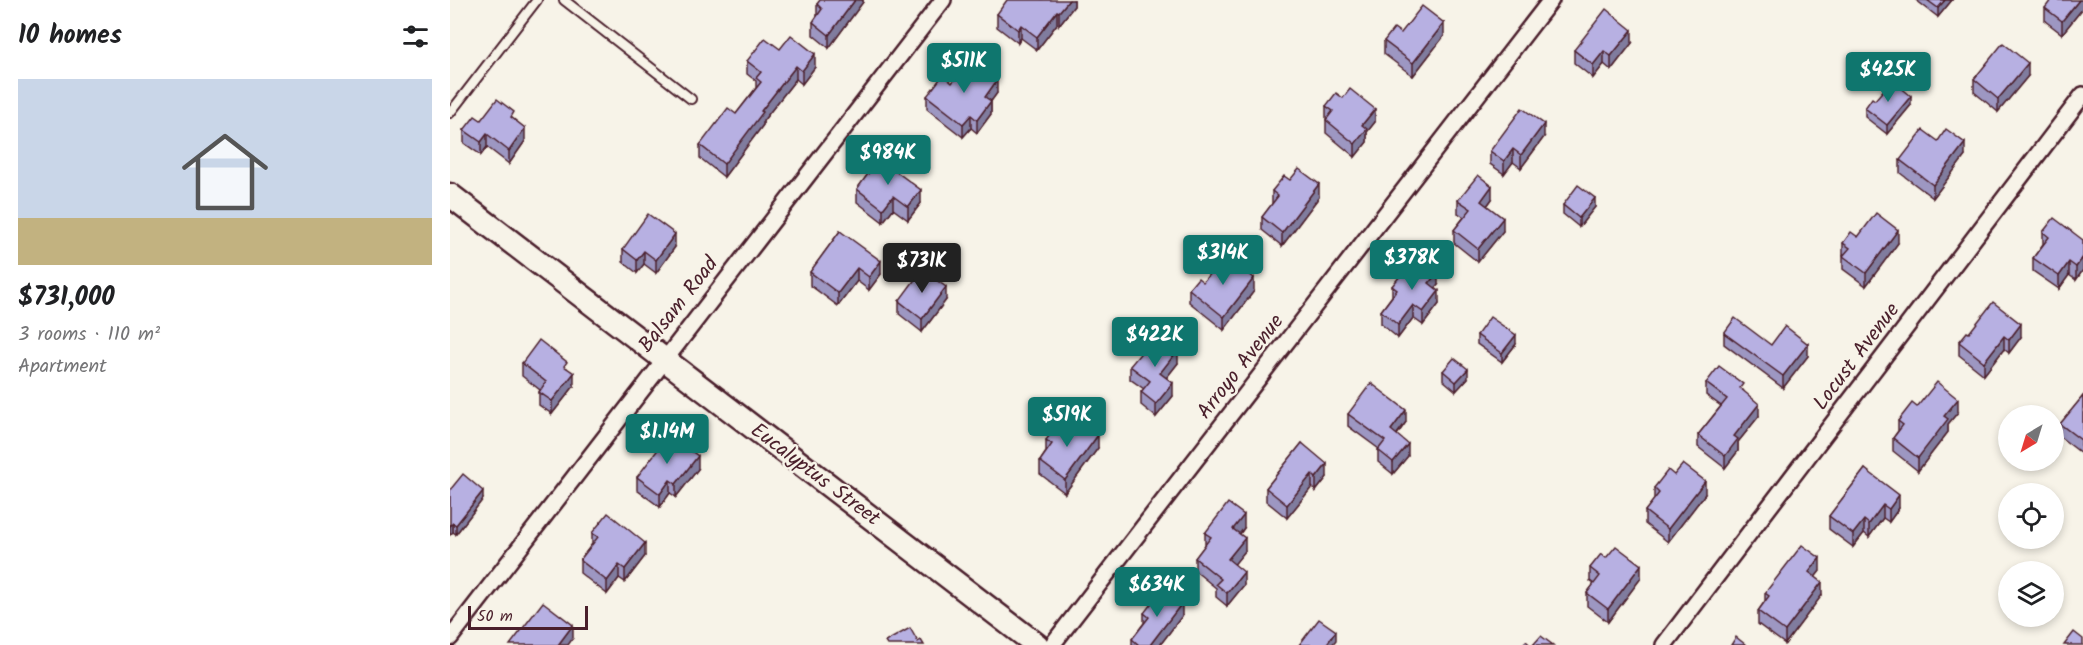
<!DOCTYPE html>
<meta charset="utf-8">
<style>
:root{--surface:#fff;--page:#f2f2f2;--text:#202124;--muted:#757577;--line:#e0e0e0;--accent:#0f766e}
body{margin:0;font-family:Kalam,sans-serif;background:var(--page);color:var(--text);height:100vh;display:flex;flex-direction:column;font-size:22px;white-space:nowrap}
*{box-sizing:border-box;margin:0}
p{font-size:20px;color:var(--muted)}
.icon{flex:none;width:33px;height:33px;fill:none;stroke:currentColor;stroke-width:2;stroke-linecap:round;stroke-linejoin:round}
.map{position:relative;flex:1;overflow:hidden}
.sheet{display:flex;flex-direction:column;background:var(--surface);width:450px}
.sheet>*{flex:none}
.needle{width:39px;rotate:218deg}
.fabs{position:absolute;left:1548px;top:405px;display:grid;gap:12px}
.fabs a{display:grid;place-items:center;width:66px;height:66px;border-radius:50%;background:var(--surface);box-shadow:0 3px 9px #0003;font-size:30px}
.scale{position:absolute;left:18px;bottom:15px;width:120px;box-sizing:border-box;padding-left:6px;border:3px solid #4a1f2b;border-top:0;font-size:16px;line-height:21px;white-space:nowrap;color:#4a1f2b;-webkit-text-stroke:4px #f7f3e8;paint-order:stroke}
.price{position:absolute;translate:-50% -51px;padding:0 14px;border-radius:6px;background:var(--accent);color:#fff;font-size:20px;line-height:39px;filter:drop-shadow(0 2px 3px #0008)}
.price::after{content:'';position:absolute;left:50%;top:36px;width:18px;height:14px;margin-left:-9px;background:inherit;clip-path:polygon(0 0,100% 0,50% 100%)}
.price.current{background:#222;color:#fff}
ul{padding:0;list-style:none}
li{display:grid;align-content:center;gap:12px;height:318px;padding:0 18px}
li+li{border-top:2px solid var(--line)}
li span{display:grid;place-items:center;height:186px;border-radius:0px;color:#555}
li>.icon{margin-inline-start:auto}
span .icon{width:108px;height:108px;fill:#fffc;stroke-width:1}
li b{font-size:26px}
h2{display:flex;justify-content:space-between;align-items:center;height:72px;padding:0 18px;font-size:26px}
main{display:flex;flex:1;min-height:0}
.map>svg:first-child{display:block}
</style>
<main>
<section class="sheet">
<h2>10 homes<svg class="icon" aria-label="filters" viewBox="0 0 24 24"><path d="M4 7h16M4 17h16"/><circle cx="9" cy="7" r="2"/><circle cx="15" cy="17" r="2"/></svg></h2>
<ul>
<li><span style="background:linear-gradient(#c9d6e8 75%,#c2b280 0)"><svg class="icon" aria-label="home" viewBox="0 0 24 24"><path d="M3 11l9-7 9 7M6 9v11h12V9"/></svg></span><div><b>$731,000</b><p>3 rooms · 110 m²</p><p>Apartment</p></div></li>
</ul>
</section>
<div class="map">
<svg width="1633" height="645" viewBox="0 0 1633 645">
<rect width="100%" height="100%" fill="#f7f3e8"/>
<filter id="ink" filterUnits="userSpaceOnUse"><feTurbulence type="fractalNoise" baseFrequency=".0167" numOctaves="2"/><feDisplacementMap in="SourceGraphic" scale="12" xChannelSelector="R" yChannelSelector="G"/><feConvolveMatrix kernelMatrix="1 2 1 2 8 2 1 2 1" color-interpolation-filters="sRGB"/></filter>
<g filter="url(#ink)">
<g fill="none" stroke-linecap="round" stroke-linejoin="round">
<defs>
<g id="lane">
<path d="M114 0 241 99"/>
<path d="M0 113 87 0"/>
</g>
<g id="street">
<path d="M0 638 493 0"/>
<path d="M602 645 1101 0"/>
<path d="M1214 645 1633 95"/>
</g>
<path id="secondary" d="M0 195 587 645"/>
</defs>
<use href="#lane" stroke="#4a1f2b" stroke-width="12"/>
<use href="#street" stroke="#4a1f2b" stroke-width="20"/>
<use href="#secondary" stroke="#4a1f2b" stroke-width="27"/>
<use href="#lane" stroke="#f7f3e8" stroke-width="8"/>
<use href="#street" stroke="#f7f3e8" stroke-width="15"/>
<use href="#secondary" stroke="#f7f3e8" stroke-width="22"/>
</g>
<g fill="#9d97c2" stroke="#4a1f2b" stroke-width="1.5">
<path d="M413 0V2L379 48 363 35V22L367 16V4Z"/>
<path d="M624 0V6L609 25 607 24 587 50 571 38 568 43 547 27V14Z"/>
<path d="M1466 0H1502L1488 17Z"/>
<path d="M1633 0V8L1612 34 1595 21V8Z"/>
<path d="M951 33 994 36 963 76 934 54V41Z"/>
<path d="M1182 43 1161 70 1154 64 1143 78 1124 63V50Z"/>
<path d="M330 49 365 67 352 84 346 79 313 121V125L274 177 250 158V145L286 114 306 88V81L297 74V61Z"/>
<path d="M514 76 547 93 541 101V114L527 133 521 128 513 137 477 109V96Z"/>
<path d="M1578 76 1548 112 1524 92V79Z"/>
<path d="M1425 100 1461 105 1437 134 1415 117V108Z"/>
<path d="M876 106 925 122 917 132V142L905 157 876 133Z"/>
<path d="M31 120H64L75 141 59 164 37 147 31 155 14 143V130Z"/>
<path d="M1094 137 1071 168 1063 162 1054 174 1040 164V151Z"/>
<path d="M1488 141 1515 156 1483 198 1450 173V160Z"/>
<path d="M429 159 471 203 458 220 443 209 433 222 407 202V189Z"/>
<path d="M840 180 869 197 832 246 812 230V217L822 204V191Z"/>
<path d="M1042 199 1037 206 1053 231 1028 262 1004 243V230L1014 217 1008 213V200Z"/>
<path d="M1113 205 1145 207 1129 227 1113 214Z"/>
<path d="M390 231 431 274 419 290 407 281 388 306 360 285V272Z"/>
<path d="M1593 232 1633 240V270L1626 280 1619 275 1609 289 1583 271V258L1593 244Z"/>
<path d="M1408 237 1448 243 1416 286 1393 269V243Z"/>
<path d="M225 247 206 273 194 264 187 273 173 262V249Z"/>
<path d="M753 282 804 291 774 330 739 302V289Z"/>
<path d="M988 285 985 288 989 304 973 325 963 318 948 338 931 324V311L942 296V286Z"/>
<path d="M496 300 472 332 449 314V301Z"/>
<path d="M1274 333 1321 345 1358 356 1333 388 1274 344Z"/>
<path d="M1519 333 1571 337 1559 353 1554 349 1534 375 1509 355V342Z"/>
<path d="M1027 335 1066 344 1052 362 1027 344Z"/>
<path d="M697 351 728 363 716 378 723 396 706 417 691 405V392L694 389 680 379V366Z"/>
<path d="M72 363 117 368 124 386 102 414 89 405V392L90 390 72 376Z"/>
<path d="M993 371 1018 378 1006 391 993 380Z"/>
<path d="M1256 383 1293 390 1309 416 1288 442V451L1275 468 1248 447V435L1271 406 1256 395Z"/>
<path d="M1633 396V450L1631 453 1610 437V424Z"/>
<path d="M1467 407 1508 412 1498 424V432L1468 471 1443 451V438L1448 431V421Z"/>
<path d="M898 414 956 422 947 435 958 456 943 474 928 462V450L929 449 898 426Z"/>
<path d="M596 440 648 448 615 493 590 474V461L596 452Z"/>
<path d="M852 443 877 477 866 491 862 487 837 518 816 501V488Z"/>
<path d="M248 469 226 497 220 493 210 507 187 490V477Z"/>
<path d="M1415 469 1449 508 1439 522 1433 518 1419 537 1414 533 1403 547 1379 529V516Z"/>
<path d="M1204 488 1255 494 1218 542 1195 524V511L1204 500Z"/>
<path d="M0 490 33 499 6 534 3 532Z"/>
<path d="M794 528 790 534 795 551 784 564 794 585 777 606 766 597V588L745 571V558L755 545V533Z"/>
<path d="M142 533 195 556 175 582 169 578 157 594 130 573V560L142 544Z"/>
<path d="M1156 558 1191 578 1158 622 1137 606V593L1144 584 1140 581V568Z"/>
<path d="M1370 571 1365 577 1372 595 1335 644 1308 624V611L1315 601V593Z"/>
<path d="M694 613 732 616 710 645H682V639L694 623Z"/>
</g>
<g fill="#807b9e" stroke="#4a1f2b" stroke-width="1.5">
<path d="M405 0H413V2L379 48V35Z"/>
<path d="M619 0H624V6L609 25V12Z"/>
<path d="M1495 0H1502L1488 17V8Z"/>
<path d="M1629 0H1633V8L1612 34V21Z"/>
<path d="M607 11V24L587 50V37Z"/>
<path d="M994 23V36L963 76V63Z"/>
<path d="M571 25V38L568 43V30Z"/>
<path d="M1182 30V43L1161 70V56Z"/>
<path d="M1154 51V64L1143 78V65Z"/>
<path d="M365 54V67L352 84V71Z"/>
<path d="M1578 63V76L1548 112V99Z"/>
<path d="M346 66V79L313 121V125L274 177V164L311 111Z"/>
<path d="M547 80V93L535 110V97Z"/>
<path d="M1461 96V105L1437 134V125Z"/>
<path d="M541 101V114L527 133V120Z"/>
<path d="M925 109V122L917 132V142L905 157V144L912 125Z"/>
<path d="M521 115V128L513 137V124Z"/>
<path d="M1094 124V137L1071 168V155Z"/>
<path d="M75 128V141L59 164V151Z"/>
<path d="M37 134V147L31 155V142Z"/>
<path d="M1515 143V156L1483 198V185Z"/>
<path d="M1063 149V162L1054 174V161Z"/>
<path d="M869 184V197L832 246V233Z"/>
<path d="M1042 186V199L1031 214V201Z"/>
<path d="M471 190V203L458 220V207Z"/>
<path d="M443 196V209L433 222V209Z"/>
<path d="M1145 198V207L1129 227V218Z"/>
<path d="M1053 218V231L1028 262V249Z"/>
<path d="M1448 230V243L1416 286V273Z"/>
<path d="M225 234V247L206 273V260Z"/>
<path d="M194 251V264L187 273V260Z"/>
<path d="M1633 257V270L1626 280V267Z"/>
<path d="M431 261V274L419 290V277Z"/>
<path d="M1619 262V275L1609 289V276Z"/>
<path d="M407 268V281L388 306V293Z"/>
<path d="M988 272V285L979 296V283Z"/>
<path d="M804 278V291L774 330V317Z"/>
<path d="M496 287V300L472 332V319Z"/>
<path d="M989 291V304L973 325V312Z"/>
<path d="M963 305V318L948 338V325Z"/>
<path d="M1571 324V337L1559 353V340Z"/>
<path d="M1066 335V344L1052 362V353Z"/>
<path d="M1554 336V349L1534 375V362Z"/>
<path d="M1358 344V356L1333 388V376Z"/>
<path d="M728 350V363L710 386V373Z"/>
<path d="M1018 369V378L1006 391V382Z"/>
<path d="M124 373V386L102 414V401Z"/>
<path d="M723 383V396L706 417V404Z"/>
<path d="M1508 399V412L1498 424V432L1468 471V458L1494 416Z"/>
<path d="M1309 404V416L1288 442V451L1275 468V456L1284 436Z"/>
<path d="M956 410V422L941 442V430Z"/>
<path d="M648 435V448L615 493V480Z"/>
<path d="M1633 437V450L1631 453V440Z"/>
<path d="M958 444V456L943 474V462Z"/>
<path d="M248 456V469L226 497V484Z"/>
<path d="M877 464V477L866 491V478Z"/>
<path d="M862 474V487L837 518V505Z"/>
<path d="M220 480V493L210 507V494Z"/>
<path d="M1255 481V494L1218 542V529Z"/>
<path d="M33 491V499L6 534V525Z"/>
<path d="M1449 495V508L1439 522V509Z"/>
<path d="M1433 505V518L1419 537V524Z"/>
<path d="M794 515V528L783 542V529Z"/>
<path d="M1414 520V533L1403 547V534Z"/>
<path d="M3 523V532L0 535V526Z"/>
<path d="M795 538V551L778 572V559Z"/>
<path d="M195 543V556L175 582V569Z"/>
<path d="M1370 558V571L1359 585V572Z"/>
<path d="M169 565V578L157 594V581Z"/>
<path d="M1191 565V578L1158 622V609Z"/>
<path d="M794 572V585L777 606V593Z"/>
<path d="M1372 582V595L1335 644V631Z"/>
<path d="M732 603V616L710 645H700Z"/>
<path d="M123 625V638L118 645H108Z"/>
<path d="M886 631V640L882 645H876Z"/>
</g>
<g fill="#b7b0e2" stroke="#4a1f2b" stroke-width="1.5">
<path d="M370 0H405L379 35 363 22 372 9 367 4Z"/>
<path d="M557 0H619L609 12 607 11 587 37 571 25 568 30 547 14Z"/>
<path d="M1477 0H1495L1488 8Z"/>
<path d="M1601 0H1629L1612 21 1595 8Z"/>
<path d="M972 6 994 23 963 63 934 41 944 28 951 33Z"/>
<path d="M1156 9 1182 30 1161 56 1154 51 1143 65 1124 50Z"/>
<path d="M341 35 365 54 352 71 346 66 311 111 313 112 274 164 250 145 278 108 286 114 311 82 306 78 311 72 297 61 315 38 330 49Z"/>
<path d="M1553 43 1578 63 1548 99 1524 79Z"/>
<path d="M524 63 547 80 535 97 541 101 527 120 521 115 513 124 477 96 493 75 502 83 510 73 514 76Z"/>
<path d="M1442 80 1461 96 1437 125 1415 108 1422 98 1425 100Z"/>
<path d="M900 89 925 109 912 125 917 129 905 144 876 120 883 111 876 106 886 93 893 98Z"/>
<path d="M47 99 64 112 61 117 75 128 59 151 37 134 31 142 14 130 25 116 31 120Z"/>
<path d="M1072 108 1094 124 1071 155 1063 149 1054 161 1040 151Z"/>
<path d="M1496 129 1515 143 1483 185 1450 160 1473 130 1488 141Z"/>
<path d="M429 159 471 190 458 207 443 196 433 209 407 189Z"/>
<path d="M849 169 869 184 832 233 812 217 828 196 822 191 834 176 840 180Z"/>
<path d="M1028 175 1042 186 1031 201 1053 218 1028 249 1004 230 1021 209 1008 200Z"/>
<path d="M1128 185 1145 198 1129 218 1113 205Z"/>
<path d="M1426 213 1448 230 1416 273 1393 256 1400 248 1393 243 1401 232 1408 237Z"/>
<path d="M198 214 225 234 206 260 194 251 187 260 173 249Z"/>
<path d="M1604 218 1633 240V257L1626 267 1619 262 1609 276 1583 258 1599 237 1593 232Z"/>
<path d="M390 231 431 261 419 277 407 268 388 293 360 272Z"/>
<path d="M775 254 804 278 774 317 739 289 748 278 753 282Z"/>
<path d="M966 256 988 272 979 283 989 291 973 312 963 305 948 325 931 311 947 290 942 286Z"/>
<path d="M472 270 496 287 472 319 449 301Z"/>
<path d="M1543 302 1571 324 1559 340 1554 336 1534 362 1509 342 1517 332 1519 333Z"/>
<path d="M1040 317 1066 335 1052 353 1027 335Z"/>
<path d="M1285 318 1321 345 1335 326 1358 344 1333 376 1274 333Z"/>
<path d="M710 336 728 350 710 373 723 383 706 404 691 392 700 381 680 366 694 349 697 351Z"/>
<path d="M89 340 117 362 114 366 124 373 102 401 89 392 96 382 72 363Z"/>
<path d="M1004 358 1018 369 1006 382 993 371Z"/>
<path d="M1269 366 1293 384 1290 388 1309 404 1284 436 1288 439 1275 456 1248 435 1277 399 1256 383Z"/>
<path d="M1487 382 1508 399 1494 416 1498 419 1468 458 1443 438 1453 425 1448 421 1462 403 1467 407Z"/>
<path d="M921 383 956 410 941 430 958 444 943 462 928 450 935 441 898 414Z"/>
<path d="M1633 396V437L1631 440 1610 424Z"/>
<path d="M612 419 630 432 634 426 648 435 615 480 590 461 602 444 596 440Z"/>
<path d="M219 435 248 456 226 484 220 480 210 494 187 477Z"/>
<path d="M852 443 877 464 866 478 862 474 837 505 816 488Z"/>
<path d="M1233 464 1255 481 1218 529 1195 511 1209 493 1204 488 1218 470 1224 475Z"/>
<path d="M1415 469 1449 495 1439 509 1433 505 1419 524 1414 520 1403 534 1379 516Z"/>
<path d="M13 474 33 491 6 525 3 523 0 526V490Z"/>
<path d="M778 503 794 515 783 529 795 538 778 559 794 572 777 593 766 584 771 579 745 558 761 537 755 533Z"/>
<path d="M158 513 195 543 175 569 169 565 157 581 130 560 148 537 142 533Z"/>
<path d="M1352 545 1370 558 1359 572 1372 582 1335 631 1308 611 1319 596 1315 593Z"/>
<path d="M1166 546 1191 565 1158 609 1137 593 1150 576 1140 568 1151 554 1156 558Z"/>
<path d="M713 588 732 603 700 645H689L682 639 699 617 694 613Z"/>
<path d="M93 602 123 625 108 645H60Z"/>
<path d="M869 619 886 631 876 645H849Z"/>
<path d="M460 628 468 642 471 640 474 645H437L435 642Z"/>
<path d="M1624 632 1633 639V645H1614Z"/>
<path d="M1091 636 1103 645H1083Z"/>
<path d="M1286 637 1296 645H1281Z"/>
<path d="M1076 641 1080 645H1072Z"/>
</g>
</g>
<g text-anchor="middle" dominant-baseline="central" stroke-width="5" stroke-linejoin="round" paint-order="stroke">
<g font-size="21" fill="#4a1f2b" stroke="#f7f3e8">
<text transform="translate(229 305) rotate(-52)">Balsam Road</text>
<text transform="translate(1407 357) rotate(-53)">Locust Avenue</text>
<text transform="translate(791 367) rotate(-52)">Arroyo Avenue</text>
<text transform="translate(365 475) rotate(37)">Eucalyptus Street</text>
</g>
</g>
</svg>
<div class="fabs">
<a><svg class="needle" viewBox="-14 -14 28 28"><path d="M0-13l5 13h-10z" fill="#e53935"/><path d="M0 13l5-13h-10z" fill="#757577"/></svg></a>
<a><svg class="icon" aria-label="locate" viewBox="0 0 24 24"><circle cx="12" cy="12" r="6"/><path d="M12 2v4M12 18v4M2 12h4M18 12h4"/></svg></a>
<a><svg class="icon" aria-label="layers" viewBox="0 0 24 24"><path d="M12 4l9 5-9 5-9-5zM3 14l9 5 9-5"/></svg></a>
</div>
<div class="scale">50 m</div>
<b class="price" style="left:514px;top:94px">$511K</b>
<b class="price" style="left:1438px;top:103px">$425K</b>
<b class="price" style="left:438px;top:186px">$984K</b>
<b class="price" style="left:773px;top:286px">$314K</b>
<b class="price" style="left:962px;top:291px">$378K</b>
<b class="price current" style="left:472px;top:294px">$731K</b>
<b class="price" style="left:705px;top:368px">$422K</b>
<b class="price" style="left:617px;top:448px">$519K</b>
<b class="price" style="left:217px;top:465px">$1.14M</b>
<b class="price" style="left:707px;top:618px">$634K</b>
</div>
</main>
